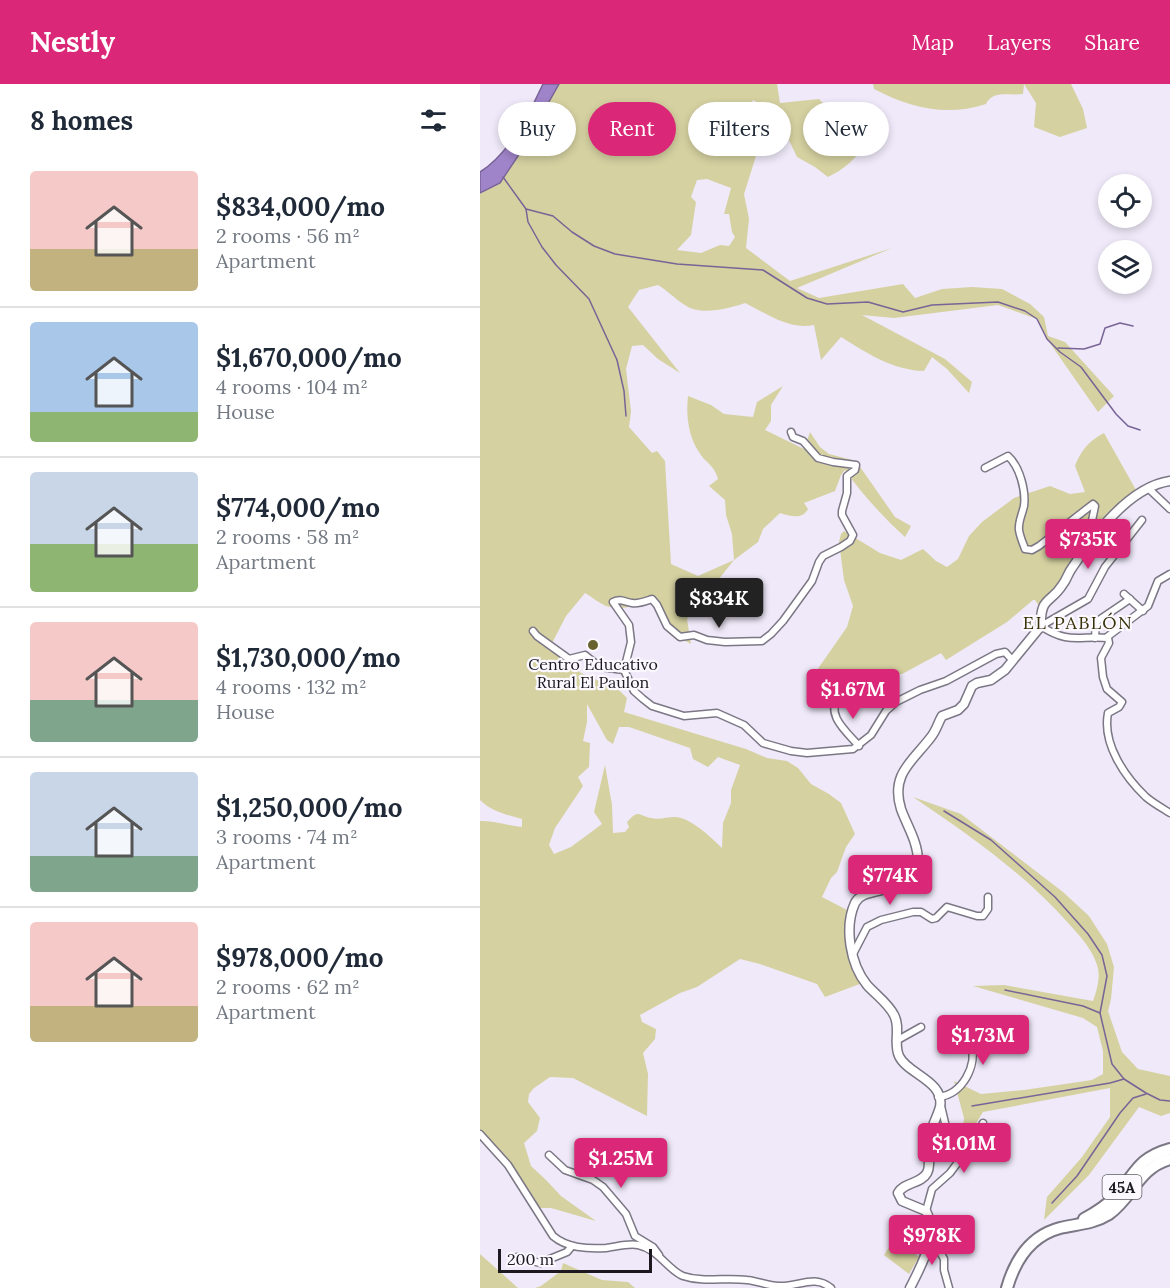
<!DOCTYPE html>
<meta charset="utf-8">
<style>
:root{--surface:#fff;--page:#f6f6f7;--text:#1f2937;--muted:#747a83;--line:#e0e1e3;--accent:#db2777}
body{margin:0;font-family:Lora,serif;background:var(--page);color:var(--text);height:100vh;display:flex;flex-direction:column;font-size:22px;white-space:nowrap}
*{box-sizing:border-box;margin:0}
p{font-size:20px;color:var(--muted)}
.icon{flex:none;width:33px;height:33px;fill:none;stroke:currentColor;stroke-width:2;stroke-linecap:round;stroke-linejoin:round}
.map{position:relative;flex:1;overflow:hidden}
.side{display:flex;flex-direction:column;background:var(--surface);width:480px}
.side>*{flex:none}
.banner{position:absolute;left:18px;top:18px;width:570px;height:54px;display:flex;gap:12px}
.controls{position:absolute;left:618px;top:90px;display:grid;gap:12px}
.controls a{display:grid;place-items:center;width:54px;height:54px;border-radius:50%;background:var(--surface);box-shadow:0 3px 9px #0003;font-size:30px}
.scale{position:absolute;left:18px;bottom:15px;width:154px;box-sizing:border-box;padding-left:6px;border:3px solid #1c1a20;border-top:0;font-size:16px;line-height:21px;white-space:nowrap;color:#1c1a20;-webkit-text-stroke:4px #fbf8ff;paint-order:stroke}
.price{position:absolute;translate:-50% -51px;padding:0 14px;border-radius:6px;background:var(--accent);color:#fff;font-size:20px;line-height:39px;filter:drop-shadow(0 2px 3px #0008)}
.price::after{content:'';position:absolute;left:50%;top:36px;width:18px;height:14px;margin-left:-9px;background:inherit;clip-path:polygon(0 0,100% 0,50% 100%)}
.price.selected{background:#222;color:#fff}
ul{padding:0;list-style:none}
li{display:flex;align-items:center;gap:18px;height:150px;padding:0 30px}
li+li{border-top:2px solid var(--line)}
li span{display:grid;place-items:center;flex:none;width:168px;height:120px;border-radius:6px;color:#555}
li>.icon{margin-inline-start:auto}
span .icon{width:72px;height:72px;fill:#fffc;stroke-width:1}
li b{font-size:26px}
h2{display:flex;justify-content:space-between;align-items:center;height:72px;padding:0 30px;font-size:26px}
.chip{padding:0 21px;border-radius:27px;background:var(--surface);box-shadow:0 3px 9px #0003;font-size:21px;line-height:54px}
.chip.selected{background:var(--accent);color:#fff}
header{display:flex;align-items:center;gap:36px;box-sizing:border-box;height:84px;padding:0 30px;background:var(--accent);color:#fff}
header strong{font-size:28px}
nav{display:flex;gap:33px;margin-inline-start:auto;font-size:21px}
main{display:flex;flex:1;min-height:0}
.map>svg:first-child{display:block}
</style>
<header>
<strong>Nestly</strong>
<nav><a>Map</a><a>Layers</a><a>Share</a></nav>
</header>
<main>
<section class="side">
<h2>8 homes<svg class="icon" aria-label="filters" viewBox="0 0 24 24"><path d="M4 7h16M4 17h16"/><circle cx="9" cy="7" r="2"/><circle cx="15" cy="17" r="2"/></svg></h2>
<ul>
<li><span style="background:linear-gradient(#f6c9c9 65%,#c2b280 0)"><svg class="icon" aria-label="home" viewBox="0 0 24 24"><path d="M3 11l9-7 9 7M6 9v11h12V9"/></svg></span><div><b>$834,000/mo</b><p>2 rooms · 56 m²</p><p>Apartment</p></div></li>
<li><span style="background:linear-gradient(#a9c7e8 75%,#8fb573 0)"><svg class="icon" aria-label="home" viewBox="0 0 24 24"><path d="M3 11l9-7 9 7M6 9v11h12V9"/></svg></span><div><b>$1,670,000/mo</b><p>4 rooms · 104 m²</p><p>House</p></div></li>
<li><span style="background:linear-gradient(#c9d6e8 60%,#8fb573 0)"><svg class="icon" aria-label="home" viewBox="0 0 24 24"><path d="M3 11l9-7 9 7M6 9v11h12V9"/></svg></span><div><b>$774,000/mo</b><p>2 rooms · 58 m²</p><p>Apartment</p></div></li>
<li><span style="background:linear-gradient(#f6c9c9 65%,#7fa58c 0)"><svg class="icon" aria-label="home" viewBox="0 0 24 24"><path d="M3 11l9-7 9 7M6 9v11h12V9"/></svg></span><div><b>$1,730,000/mo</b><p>4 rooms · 132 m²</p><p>House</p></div></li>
<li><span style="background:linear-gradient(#c9d6e8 70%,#7fa58c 0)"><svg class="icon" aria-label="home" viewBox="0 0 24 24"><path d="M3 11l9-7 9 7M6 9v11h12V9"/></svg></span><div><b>$1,250,000/mo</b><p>3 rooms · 74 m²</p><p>Apartment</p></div></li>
<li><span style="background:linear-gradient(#f6c9c9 70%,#c2b280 0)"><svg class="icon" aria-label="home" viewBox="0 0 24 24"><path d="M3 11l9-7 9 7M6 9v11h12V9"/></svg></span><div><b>$978,000/mo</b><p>2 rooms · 62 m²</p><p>Apartment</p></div></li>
</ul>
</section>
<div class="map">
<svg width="690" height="1204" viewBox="0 0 690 1204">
<rect width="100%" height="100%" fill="#efe9f9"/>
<g fill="#d5d1a1" fill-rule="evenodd">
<path d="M79 0H297L300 19 339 15 364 41 386 58C379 73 363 86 348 93L335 83 317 73 294 25H289L273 16 267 29 276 47V72L264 110 269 135 266 164 310 197 412 164 317 204 339 214 423 200 435 214 462 205 492 203 522 205 550 220 564 233 568 252 585 258 634 312 618 328 567 255 557 235 518 221 414 234 382 231 465 275 492 298 489 309 467 285 452 273 444 287C412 286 387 269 361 253L341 276 334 241C308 246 288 230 265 219 248 225 220 232 205 221 195 215 188 207 178 201L159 206 148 223 200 289 178 275 163 261 152 262 146 285 151 327 149 343 172 369 177 367 185 377 191 480 218 492 254 476 252 450 246 431 245 416 229 402 238 395C234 380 226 380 219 368 208 352 206 331 208 312L231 321 244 330 273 333 277 318 303 302 291 321V337L285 346 324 365 330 348 340 363 349 370 376 377 415 433 431 442 425 453C403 433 382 410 365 386L361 391 355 407 324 419 328 425C322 436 310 432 300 429L283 445 278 458 254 476 207 535 211 560 198 553 169 517C158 523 138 526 126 522 119 519 112 513 105 509L86 532 69 565 101 589 138 605 147 614 144 628 266 665 287 674 307 677 318 684 331 700 349 710 361 719 375 750 366 763 357 788 351 794 342 813 369 827 367 840 385 898 345 913 337 900 280 880 260 875 217 903 200 909 160 931 162 938 176 945 175 955 163 969 168 990 167 1032 93 994 70 993 54 1004 49 1010 48 1018 60 1034 57 1047 44 1059 51 1082 66 1096 81 1112 116 1137 71 1124H56L38 1096 0 1050V737C14 736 28 742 42 743V735C27 731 11 727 0 716V109L20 99 40 69ZM227 95 251 104 244 130H249L252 148 255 153 249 162 240 161 221 169 197 166 211 151 216 118 211 113 217 96ZM107 620 127 656 133 660 139 643H149L210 664 213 675 228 683 238 673 260 681 251 706V719L243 739 242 764C232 754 210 733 195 733 187 733 179 736 171 734 157 731 159 725 147 738L149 743 145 748 133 749 132 721 125 681 114 728 122 740 91 763 74 770 69 761 75 744 103 702 98 693 109 683 110 659 103 657 107 638Z"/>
<path d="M393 0H591L603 25 607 44 580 53 554 43 556 19 544 0 543 10C529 12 513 6 506 20 466 33 430 24 394 5Z"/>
<path d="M624 349 656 406V413L628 440 561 525 555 516H553L527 538 466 576 461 569 422 590H407L393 585 335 589 367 543 373 522 364 496 359 458 361 450 364 447 400 469 421 476 443 465 456 477 467 483 478 475 489 452 502 438 534 414 570 402 590 410 605 408 595 382C601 366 609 357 624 349Z"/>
<path d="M433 713 481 730 583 808 609 832 627 860 634 883 631 915 628 927 642 968 658 985 690 992V1029L681 1032 659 1023 609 1091 564 1136 567 1113 602 1073 630 1033V1004L503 1028 481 1064 484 1034 474 997 501 1010 544 1006 612 996 623 990V967L617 943 603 934 493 902 524 901 613 917C617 906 621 892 617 881 612 865 600 852 589 840 544 789 489 751 433 713Z"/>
<path d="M415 1154 439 1173 429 1190 404 1171Z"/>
<path d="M0 1170 38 1204H0Z"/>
<path d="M83 1179 122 1196 148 1198 155 1204H55L61 1202 81 1187Z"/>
</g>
<path fill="#a084c9" stroke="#786496" stroke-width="1.5" d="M63 0H79L40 69 20 99 0 109V88C29 70 49 30 63 0Z"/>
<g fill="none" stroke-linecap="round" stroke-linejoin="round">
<g stroke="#786496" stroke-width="1.5">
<path d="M23 93 46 125 73 132 92 148 114 162 135 170 197 180 283 186 327 214 347 220 388 218 423 228 452 221 518 218 545 227 557 235 567 255 580 268 601 283 636 330 648 342 660 346"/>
<path d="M46 125 48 138 62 163 76 181 109 215 137 276 144 307 146 332"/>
<path d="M578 264 604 265 620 260 625 244 640 239 653 242"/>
<path d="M464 727 511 756 575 813 608 850 622 871 627 892 620 929 632 980 644 995 666 1009 680 1016 690 1017"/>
<path d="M525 906 603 922 620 929"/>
<path d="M492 1022 630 999 644 995"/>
<path d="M572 1119 597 1092 640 1029 653 1014 666 1010"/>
</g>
<defs>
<g id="street">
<path d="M311 348 313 353 323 357 338 374 353 378 376 381 375 386 367 392V409L362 427V431L373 451 370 457 361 463 343 472 339 478 332 497 303 537 291 550 282 557 245 558 227 556 214 551 200 553 187 542 177 521 172 515C166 517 159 520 152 519 144 518 141 514 133 518L149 541 151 558 144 586 154 607 163 615 172 622 204 632 237 629 264 641 283 659 311 667 327 669 373 665 391 651 406 627 416 618 440 606 466 597 516 570 525 568 533 577"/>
<path d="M505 384 528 372C540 383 546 407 544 422 542 431 538 438 539 446 540 453 543 459 545 465L552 466 559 462 613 420 615 422 607 461"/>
<path d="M668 404 690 425"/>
<path d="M662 436 625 483 608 515 561 542C589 561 600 551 628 554L629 559 621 574 623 593 627 605 642 618 639 623 628 629C622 660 645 693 666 713 673 719 682 724 690 729"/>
<path d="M644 510 663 527"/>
<path d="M53 547 57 552 89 575 105 571 120 583 144 586"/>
<path d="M627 553 668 522 678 497 690 490"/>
<path d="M615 554 616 538 650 515"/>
<path d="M359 610C345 631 365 646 379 662"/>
<path d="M373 870 387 843 401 836 433 828H441L452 835 456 834 467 823 497 832H503L508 825V813"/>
<path d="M416 957 441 943"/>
<path d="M458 1013C482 1011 498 982 491 959L480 949 466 942"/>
<path d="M461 1022 467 1047 480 1075"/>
<path d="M0 1050 28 1081 73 1152C87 1164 107 1165 126 1164 136 1163 147 1159 158 1161 178 1165 188 1186 203 1192 224 1199 245 1193 267 1196 278 1197 288 1202 299 1202 319 1203 334 1190 351 1204"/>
<path d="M69 1071 85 1086 113 1096 123 1103 146 1130 155 1152 173 1163 179 1171"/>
<path d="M446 1127 452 1105 470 1089 493 1058 503 1039"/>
<path d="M451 1151 464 1175V1186L469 1204"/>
<path d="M37 1173 60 1179 87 1168 92 1162"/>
</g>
<path id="secondary" d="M430 1204C441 1182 459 1151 446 1127L422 1117 418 1109C424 1098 441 1100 447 1089 452 1080 446 1067 448 1057 450 1045 457 1034 460 1023 465 997 427 990 419 972 413 959 421 944 414 931 408 919 396 911 387 901 370 880 364 843 375 819 380 808 397 809 407 804 419 798 429 786 438 777 438 758 427 742 421 725 410 690 433 677 451 653 456 647 458 639 462 632L478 626 484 620 492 602 497 599 511 596 525 586 561 542C560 512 571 520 583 500 587 495 588 489 592 484 614 451 649 403 690 397"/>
<g id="highway">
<path d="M604 1135C615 1129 626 1122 635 1113 655 1091 657 1074 690 1065"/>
<path d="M527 1204C535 1176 550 1152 580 1144 597 1140 613 1140 629 1130 653 1113 658 1084 690 1075"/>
</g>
</defs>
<use href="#street" stroke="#7c7785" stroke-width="9"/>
<use href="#secondary" stroke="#7c7785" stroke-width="11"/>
<use href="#highway" stroke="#7c7785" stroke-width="14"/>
<use href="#street" stroke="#fff" stroke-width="6"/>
<use href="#secondary" stroke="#fff" stroke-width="8"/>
<use href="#highway" stroke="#fff" stroke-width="10"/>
</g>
<circle fill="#67622e" stroke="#fbf8ff" stroke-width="2" cx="113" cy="561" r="6"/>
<g text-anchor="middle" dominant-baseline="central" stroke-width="4.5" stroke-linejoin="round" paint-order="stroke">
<rect fill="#fbf8ff" stroke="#5f5d63" stroke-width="1.5" x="622.5" y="1091" width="39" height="24" rx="4.5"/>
<g font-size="15" font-weight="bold" fill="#1c1a20">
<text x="642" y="1103">45A</text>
</g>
<g font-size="16" fill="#1c1a20" stroke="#fbf8ff">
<text x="113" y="580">Centro Educativo<tspan x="113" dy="18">Rural El Paulon</tspan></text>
</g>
<g font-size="18" letter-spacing="1.5" fill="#373207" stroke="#fbf8ff">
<text x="598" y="538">EL PABLÓN</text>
</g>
</g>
</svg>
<div class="controls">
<a><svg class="icon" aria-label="locate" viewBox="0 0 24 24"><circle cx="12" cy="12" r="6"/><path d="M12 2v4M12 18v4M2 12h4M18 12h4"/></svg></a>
<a><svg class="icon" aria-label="layers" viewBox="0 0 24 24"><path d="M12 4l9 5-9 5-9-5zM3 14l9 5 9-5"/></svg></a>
</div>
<div class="scale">200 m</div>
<b class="price" style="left:608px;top:486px">$735K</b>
<b class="price selected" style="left:239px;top:545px">$834K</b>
<b class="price" style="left:373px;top:636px">$1.67M</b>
<b class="price" style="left:410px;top:822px">$774K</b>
<b class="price" style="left:503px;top:982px">$1.73M</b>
<b class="price" style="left:484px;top:1090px">$1.01M</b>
<b class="price" style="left:141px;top:1105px">$1.25M</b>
<b class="price" style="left:452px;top:1182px">$978K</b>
<div class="banner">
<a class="chip">Buy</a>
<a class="chip selected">Rent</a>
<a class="chip">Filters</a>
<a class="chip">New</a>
</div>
</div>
</main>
